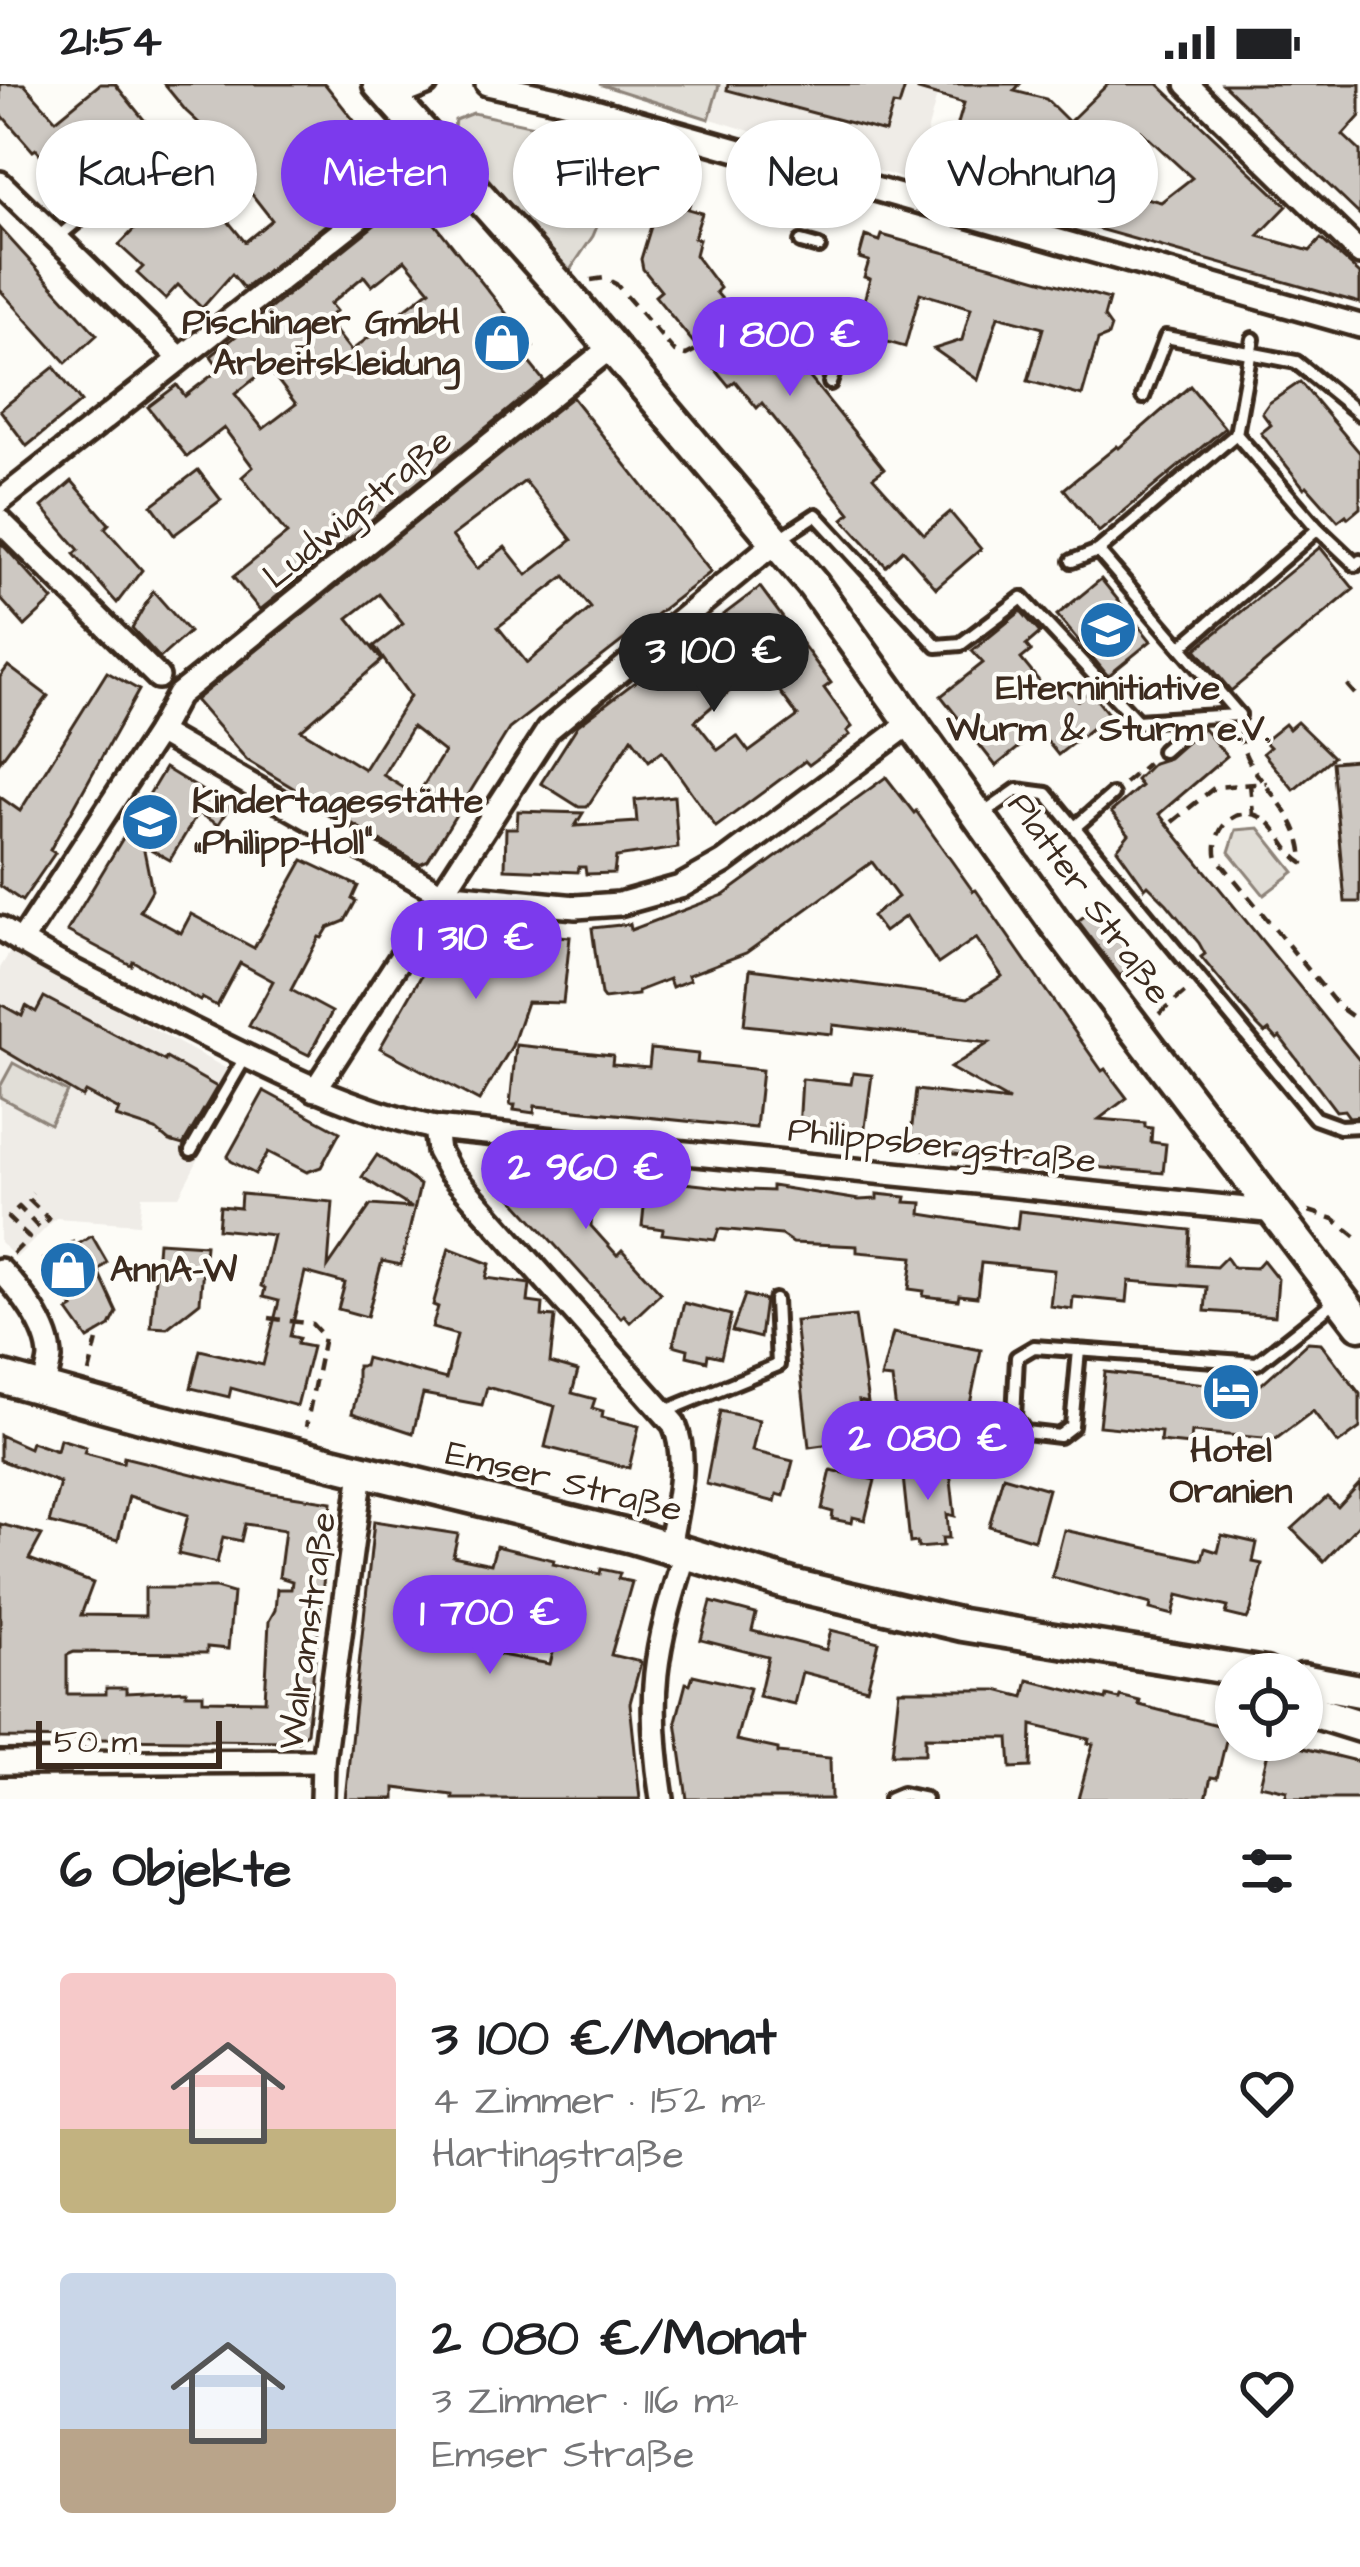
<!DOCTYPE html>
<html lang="de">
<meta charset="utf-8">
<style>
:root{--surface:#fff;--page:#f2f2f2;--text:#202124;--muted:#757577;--accent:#7c3aed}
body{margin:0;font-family:"Architects Daughter",sans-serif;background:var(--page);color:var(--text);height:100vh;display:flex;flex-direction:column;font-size:45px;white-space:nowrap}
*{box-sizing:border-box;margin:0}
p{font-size:39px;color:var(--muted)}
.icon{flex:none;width:66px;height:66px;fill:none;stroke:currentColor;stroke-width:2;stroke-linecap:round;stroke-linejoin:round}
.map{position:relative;height:1715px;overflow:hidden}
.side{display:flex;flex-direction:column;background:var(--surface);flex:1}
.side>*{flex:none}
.guide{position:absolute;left:36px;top:36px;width:1290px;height:108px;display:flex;gap:24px}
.controls{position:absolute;left:1215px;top:1569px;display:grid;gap:24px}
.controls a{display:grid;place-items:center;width:108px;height:108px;border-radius:50%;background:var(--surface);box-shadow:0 3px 9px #0004;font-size:60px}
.scale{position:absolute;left:36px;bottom:30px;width:186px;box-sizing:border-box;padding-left:12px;border:6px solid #3b2a1e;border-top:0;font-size:33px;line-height:42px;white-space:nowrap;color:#3b2a1e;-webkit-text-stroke:9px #fdfcf7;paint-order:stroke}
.price{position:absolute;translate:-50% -102px;padding:0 27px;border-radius:42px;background:var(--accent);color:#fff;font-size:39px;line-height:78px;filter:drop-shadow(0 3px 6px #0008)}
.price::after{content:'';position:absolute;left:50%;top:72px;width:36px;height:27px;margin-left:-18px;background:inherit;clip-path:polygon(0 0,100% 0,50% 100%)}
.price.active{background:#222;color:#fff}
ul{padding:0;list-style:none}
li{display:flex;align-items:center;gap:36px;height:300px;padding:0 60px}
li span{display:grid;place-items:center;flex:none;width:336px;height:240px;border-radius:12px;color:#555}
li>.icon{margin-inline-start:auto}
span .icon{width:144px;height:144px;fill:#fffc;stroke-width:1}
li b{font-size:51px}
h2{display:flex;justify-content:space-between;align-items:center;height:144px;padding:0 60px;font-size:51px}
.chip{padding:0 42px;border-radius:54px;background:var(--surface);box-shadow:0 3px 9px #0004;font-size:42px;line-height:108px}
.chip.active{background:var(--accent);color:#fff}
.status{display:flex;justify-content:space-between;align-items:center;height:84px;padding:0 60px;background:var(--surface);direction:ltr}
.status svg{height:33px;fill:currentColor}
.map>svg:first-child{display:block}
</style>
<div class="status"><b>21:54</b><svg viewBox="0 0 49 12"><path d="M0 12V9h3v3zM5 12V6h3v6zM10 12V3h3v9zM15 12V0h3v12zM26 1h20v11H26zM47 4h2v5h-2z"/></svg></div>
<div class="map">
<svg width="1360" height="1715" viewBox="0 0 1360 1715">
<rect width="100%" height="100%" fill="#fdfcf7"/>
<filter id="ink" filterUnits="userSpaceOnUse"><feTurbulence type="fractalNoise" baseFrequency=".00833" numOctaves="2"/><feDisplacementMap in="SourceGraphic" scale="24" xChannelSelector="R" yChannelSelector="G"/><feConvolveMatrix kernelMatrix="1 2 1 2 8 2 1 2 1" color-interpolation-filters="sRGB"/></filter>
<g filter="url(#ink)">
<g fill="#efece7">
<path d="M599 0H940L914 98Z"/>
<path d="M10 868 242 993 179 1112H142L139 1140 56 1134 16 1174 0 1158V884Z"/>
</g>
<g fill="#e1ded7" stroke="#8e847a" stroke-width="3">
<path d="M599 0H716L719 1 709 35Z"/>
<path d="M473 29 604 57 600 73 623 80 593 152 566 192 452 56 455 36Z"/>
<path d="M1259 744 1294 788 1264 811 1229 768 1236 746Z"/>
<path d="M13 979 67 1008 50 1040 0 1013V1003Z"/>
</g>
<g fill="#cdc8c2" stroke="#3b2a1e" stroke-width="3" fill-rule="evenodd">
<path d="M0 0H24L56 36 100 0H115L154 48 141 59 146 66 78 117 36 65 33 67 0 29Z"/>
<path d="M164 0H325L394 87 244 205 232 190 202 224 178 201 165 215 137 189 143 183 119 161 150 129 171 145 208 113 245 158 272 136 228 80 236 73 186 27Z"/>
<path d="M728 0H906L899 22 893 21 885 48 727 6Z"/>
<path d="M919 0H1020L1014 7 1046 15 1069 38 1108 0H1158L1287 122 1258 152 1310 167 1321 155 1360 190V219L961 106 914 98 924 56 951 64 964 19 918 6ZM1141 47 1192 94 1161 118 1089 99Z"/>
<path d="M1223 0H1360V32L1343 51 1360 67V131Z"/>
<path d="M682 84 698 89 688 125 702 129 694 154 699 155 695 171 720 204 716 208 728 222 724 224 748 253 751 251 763 266 768 262 793 292 802 284 884 385 873 393 924 450 950 428 981 465 936 504 903 466 886 482 843 435 850 429 762 319 757 324 735 297 729 302 655 212 661 207 643 185 641 175 656 126 660 128 661 122 670 124Z"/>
<path d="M412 111 533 263 523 271 544 297 260 526 233 493 287 450 242 393 253 383 224 344 187 373 148 323 177 301 185 312 220 285 211 272ZM405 176 430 206 351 267 326 235 336 227 330 220 364 192 372 202ZM268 284 296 320 263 345 235 310Z"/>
<path d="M0 144 97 251 66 279 0 206Z"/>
<path d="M882 151 1109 215 1104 233 1111 243 1108 252 1098 256 1082 312 1028 297 1043 244 998 232 978 296 934 265 962 256 971 224 920 209 905 263 855 249 870 195 864 193 869 177 859 174 865 152 880 157Z"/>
<path d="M54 283 81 318 27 362 0 326Z"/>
<path d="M1300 298 1360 369V424L1348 434 1346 431 1338 437 1307 402 1304 404 1261 349 1271 341 1262 329 1269 319Z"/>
<path d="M1190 302 1225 344 1099 448 1064 405 1117 362 1119 364Z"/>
<path d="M572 313 711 488 509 645 428 776 419 780 247 676 195 616ZM525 397 572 456 527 491 505 463 477 485 452 452ZM565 492 591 524 527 579 498 543ZM379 510 403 540 374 562 410 612 364 685 301 646 382 576 348 534ZM412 643 444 668 417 712 383 691Z"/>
<path d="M198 386 221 416 174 451 152 421Z"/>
<path d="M72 397 109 440 105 444 142 486 117 519 74 470 79 466 42 423Z"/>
<path d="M0 458 53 516 25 542 0 514Z"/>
<path d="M1320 463 1354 505 1231 607 1196 565Z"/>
<path d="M1101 495 1151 557 1108 592 1057 531Z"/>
<path d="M760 503 831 599 824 604 852 643 847 647 850 651 809 681 805 677 716 743 662 667 649 677 632 654 587 723H579L541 699 578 641ZM760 581 798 632 749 668 737 652 718 666 695 637Z"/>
<path d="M153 507 189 548 160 574 132 544Z"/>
<path d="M1021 527 1040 549 1026 561 1031 567 1021 575 1043 602 1062 603 1078 616 1090 607 1109 631 1058 671 1039 647 996 682 941 612 983 579 972 567Z"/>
<path d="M8 582 48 612 0 677V593Z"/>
<path d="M107 588 139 606 50 766 55 769 22 817 0 802V713L20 727Z"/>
<path d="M1297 638 1333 673 1294 706 1263 669 1270 663 1264 657 1285 640 1289 645Z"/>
<path d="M1203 644 1227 672 1159 730 1360 977V1032L1349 1033 1344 1026 1336 1027 1280 953 1277 955 1269 946 1265 949 1257 941 1201 873 1205 870 1199 859 1167 820 1148 801 1145 804 1117 765 1129 750 1111 728 1141 702 1136 696 1153 679 1169 674Z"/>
<path d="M1356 676 1360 680V818H1345L1332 678Z"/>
<path d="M165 684 229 723 218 741 198 729 170 776 143 761 152 806 140 827 181 849 191 830 254 864 303 776 358 802 352 815 356 817 345 837 328 844 322 854 319 853 291 906 332 928 309 971 249 942 273 897 240 879 217 922 202 914 200 917 133 877 131 881 67 847Z"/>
<path d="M886 693 914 729 916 727 973 807 976 806 1102 987 1105 985 1127 1014 1099 1035 1145 1039V1043L1152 1044 1151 1058 1166 1060 1163 1089 985 1074 923 1066V1061L910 1060 916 1006 1009 1017 950 984 989 959 833 941 832 950 744 941 750 885 968 914 1002 892 976 854 938 880 906 832 884 848 872 832 898 813 872 778 746 869 688 891 690 896 672 903 669 895 638 907V911L604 915 601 911 592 844 630 840 631 846 724 811Z"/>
<path d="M674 712 678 764 616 773 614 789 586 790 585 783H579L578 788 505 785 506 744H517L518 727 583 729 575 742 637 738 635 716Z"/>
<path d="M1097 822 1139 878 1120 892 1078 837Z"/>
<path d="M459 836 516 849 570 853 563 919 527 918 512 962 479 1017 380 964 451 840Z"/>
<path d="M44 913 165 977 166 974 217 1003 183 1061 169 1057 156 1046 116 1033 119 1026 85 1008 82 1013 0 964V920L22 932 26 922 36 928Z"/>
<path d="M516 961 613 971 612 980 649 983 651 965 698 970 697 979 762 986 756 1044 535 1022 534 1029 514 1026 515 1021H510Z"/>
<path d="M853 989 872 991 864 1051 850 1050 849 1054 799 1045 802 995 851 1000Z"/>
<path d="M264 1007 340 1048 321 1083 307 1088 268 1068 255 1090 231 1077 228 1072Z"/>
<path d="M377 1071 420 1101 401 1181 382 1177 367 1233 338 1225 345 1199 305 1188 290 1252 299 1254 297 1260 312 1263 297 1322 231 1304 229 1313 191 1304 200 1266 263 1281 279 1217 263 1213 265 1204 261 1202 273 1151 218 1145 220 1122 240 1124 241 1110 333 1118 328 1183 371 1121 412 1124 362 1093Z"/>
<path d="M591 1076 633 1080 630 1105 594 1101 591 1142 617 1171 622 1166 661 1209 630 1238 624 1231 621 1234 507 1108 536 1083 544 1091 590 1094Z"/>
<path d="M647 1095 748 1106 772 1107V1102L859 1116 877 1115V1110L906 1113 905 1118 922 1119 921 1130 1017 1145 1019 1127 1190 1146 1188 1181 1216 1183 1226 1173 1233 1183 1256 1184 1263 1176 1278 1195 1275 1232 1205 1227 1207 1203 1129 1197 1127 1218 1073 1213 1072 1225 1050 1222 1054 1186 981 1179 977 1213 959 1211 958 1216 923 1212 924 1207 909 1205 913 1173 857 1168V1162L793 1159 781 1151 719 1145 715 1156 662 1150 663 1145 642 1142Z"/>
<path d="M92 1152 107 1178 98 1187 117 1228 110 1242 88 1255 68 1227 73 1224 44 1175 73 1158 75 1162Z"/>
<path d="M158 1158 205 1161 200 1218 167 1244 151 1243Z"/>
<path d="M449 1164 490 1180 486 1194 530 1200 528 1218 543 1220 542 1232 555 1233 550 1279 578 1287 572 1309 595 1315 592 1324 603 1327 602 1333 639 1342 629 1384 545 1363 555 1322 487 1303 482 1321 423 1310 413 1349 352 1329 357 1310V1282H364L366 1274 446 1295 457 1251 432 1244 438 1223 433 1221Z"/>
<path d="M745 1211 765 1216 760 1254 732 1247Z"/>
<path d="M684 1219 731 1231 721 1273 708 1270 707 1277 687 1272 688 1265 673 1261Z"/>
<path d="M855 1232 868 1319 859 1317 863 1346 857 1347 859 1356 809 1363 795 1237Z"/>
<path d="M893 1249 981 1266 966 1340 896 1327 892 1295 881 1294Z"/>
<path d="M1308 1258 1321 1259 1360 1310V1344L1338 1360 1313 1327 1276 1355 1192 1348 1190 1361 1160 1358 1161 1348 1099 1342 1105 1288 1255 1306Z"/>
<path d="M720 1327 759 1336 752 1367 793 1377 784 1412 777 1410 775 1418 706 1400Z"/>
<path d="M0 1351 29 1364 31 1358 57 1367 60 1355 86 1363 84 1369 123 1379 124 1373 265 1408 332 1418 307 1648 298 1657 0 1654V1440L42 1451 29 1475 93 1499 81 1531 145 1532V1504H216L233 1509 228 1565 207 1563V1569L74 1568 67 1571V1610H106V1604H126V1609L186 1606V1610H203V1616L265 1617 269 1537 275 1526 277 1505H291L292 1497 279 1493 285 1446 245 1440 241 1457 223 1453 217 1479 178 1470 188 1431 129 1412 118 1456 49 1439 60 1399 0 1376Z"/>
<path d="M949 1378 955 1432 947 1430 949 1454H942L943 1462 918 1464 917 1458 910 1459 902 1383Z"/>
<path d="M831 1386 875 1396 865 1436 853 1433 852 1439 832 1435 833 1428 822 1425Z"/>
<path d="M1003 1392 1048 1405 1034 1456 989 1442Z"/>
<path d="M1360 1399V1439L1324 1477 1292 1445 1327 1413 1338 1423Z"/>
<path d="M374 1437 458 1450 453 1472 491 1480 496 1462 554 1476 553 1480 600 1490 601 1485 620 1489 618 1495 632 1498 611 1571 641 1578 630 1619 640 1715H453V1711L395 1704V1715H345ZM472 1513 562 1535 550 1580 463 1564Z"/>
<path d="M1064 1446 1202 1476 1205 1464 1218 1468 1222 1451 1257 1459 1253 1478 1262 1480 1251 1527 1247 1535 1226 1530 1228 1523 1178 1511 1173 1531 1150 1525 1151 1520 1052 1493Z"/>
<path d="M711 1518 756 1530 752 1547 826 1566 831 1546 879 1558 867 1605 802 1588 794 1620 759 1612 768 1573 701 1556Z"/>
<path d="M693 1591 750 1604 736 1656 778 1665V1669L830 1674 831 1715H687L676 1637 686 1599 690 1600Z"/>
<path d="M1028 1596 1106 1616 1107 1612 1119 1615 1120 1612 1140 1617 1139 1621 1229 1644 1217 1694 1211 1693 1206 1715H1078L1093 1660 1088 1659 1089 1655 1032 1641 1031 1683 1011 1684 1009 1654 925 1653V1670H892L899 1606H997L1024 1613Z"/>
<path d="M1271 1656 1360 1678V1715H1285L1287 1707 1260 1701Z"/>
</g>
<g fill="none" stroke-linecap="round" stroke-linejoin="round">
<defs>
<g id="lane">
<path d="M57 154 174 56"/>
<path d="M801 158 819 163"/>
<path d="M830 299 846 255"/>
<path d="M1143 313 1166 253 1296 278 1360 330"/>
<path d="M1236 350 1318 445 1356 481 1360 477"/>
<path d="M779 455 816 431 937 562 961 560 1022 514 1137 637 1201 633"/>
<path d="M1098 467 1239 631"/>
<path d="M1072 477 1098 467 1236 350 1253 255"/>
<path d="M1181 563 1318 445"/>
<path d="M1163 667 1201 633 1239 631"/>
<path d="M980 732 1017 706 1047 710 1315 1034 1340 1043 1360 1042"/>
<path d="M1075 743 1112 711"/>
<path d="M191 1067 246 972"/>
<path d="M1079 1266 1072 1342 1059 1352 1025 1348 1014 1333 1017 1273 1034 1263 1257 1279 1338 1215"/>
<path d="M666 1327 778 1281 775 1216"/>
<path d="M890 1715 902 1710 925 1715"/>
</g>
<g id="street">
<path d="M487 0 556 15 1360 242"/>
<path d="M1187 0 1360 169"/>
<path d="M391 14 426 0"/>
<path d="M0 99 180 274"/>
<path d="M0 417 440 70"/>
<path d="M0 437 158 593"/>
<path d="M158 648 442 810 576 823 619 820 680 803 724 778 913 637"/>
<path d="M0 844C54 880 114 906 171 935 258 978 340 1023 435 1044L1276 1128"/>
<path d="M21 858 158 648 178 611 611 263"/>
<path d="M315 1006 548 646 778 456"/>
<path d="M435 1044 438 1067 449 1087 674 1340C690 1378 675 1425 669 1465"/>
<path d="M0 1186C20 1206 50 1244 50 1274 49 1284 45 1295 43 1304"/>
<path d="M0 1679 323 1677"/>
<path d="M322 1715 323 1677 362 1388"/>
<path d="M662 1715C646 1611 654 1568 685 1470"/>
</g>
<g id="secondary">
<path d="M379 0 564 207 813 501 1055 839 1360 1240"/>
<path d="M0 1293 141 1332 632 1453 792 1501 962 1541 1265 1590"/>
<path d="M1302 1596 1360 1607"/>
<path d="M1302 1624 1360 1642"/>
</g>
</defs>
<use href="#lane" stroke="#3b2a1e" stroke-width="20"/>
<use href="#street" stroke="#3b2a1e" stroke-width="30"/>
<use href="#secondary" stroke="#3b2a1e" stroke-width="39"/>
<g stroke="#3b2a1e" stroke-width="4.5" stroke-dasharray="12 9" stroke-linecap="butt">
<path d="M539 137C566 114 581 83 587 49"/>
<path d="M591 196 604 194 616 200 675 268 686 271 714 257"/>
<path d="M735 237 755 217 804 232"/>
<path d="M1347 601 1360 616"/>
<path d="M1240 648C1242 696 1302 719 1303 779 1286 769 1281 746 1264 735 1235 717 1210 747 1217 774L1338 922 1360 938"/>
<path d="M1125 699 1148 679"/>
<path d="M1250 700 1253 730"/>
<path d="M1172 738 1215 703 1267 699"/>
<path d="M1159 930 1187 907"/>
<path d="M1309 1127 1334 1135 1360 1156"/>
<path d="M13 1170 29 1154 8 1134 19 1123 39 1144 49 1135 27 1114 32 1109"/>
<path d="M269 1234 312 1240 324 1253 306 1343"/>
<path d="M89 1289 99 1248"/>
</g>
<use href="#lane" stroke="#fdfcf7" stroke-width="10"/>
<use href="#street" stroke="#fdfcf7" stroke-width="21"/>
<use href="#secondary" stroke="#fdfcf7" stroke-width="30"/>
</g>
</g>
<defs>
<symbol id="shop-disc" viewBox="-11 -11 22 22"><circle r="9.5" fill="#1f6fb2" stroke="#fdfcf7"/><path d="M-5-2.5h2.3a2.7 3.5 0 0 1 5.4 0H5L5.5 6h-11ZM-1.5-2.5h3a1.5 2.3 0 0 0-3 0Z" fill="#fff"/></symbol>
<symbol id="school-disc" viewBox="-11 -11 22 22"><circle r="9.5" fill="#1f6fb2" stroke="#fdfcf7"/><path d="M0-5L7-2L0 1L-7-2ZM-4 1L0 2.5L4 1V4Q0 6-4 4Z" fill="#fff"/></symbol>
<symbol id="hotel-disc" viewBox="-11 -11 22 22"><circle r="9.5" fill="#1f6fb2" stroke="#fdfcf7"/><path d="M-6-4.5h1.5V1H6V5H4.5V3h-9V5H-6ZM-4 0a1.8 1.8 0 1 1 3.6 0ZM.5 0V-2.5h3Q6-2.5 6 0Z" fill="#fff"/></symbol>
</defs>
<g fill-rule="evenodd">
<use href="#shop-disc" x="469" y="226" width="66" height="66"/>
<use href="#school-disc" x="1075" y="513" width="66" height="66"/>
<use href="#school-disc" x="117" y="705" width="66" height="66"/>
<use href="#shop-disc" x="35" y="1153" width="66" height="66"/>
<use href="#hotel-disc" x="1198" y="1275" width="66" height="66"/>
</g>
<g text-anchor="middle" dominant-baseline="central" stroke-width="9" stroke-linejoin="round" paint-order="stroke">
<g font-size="36" font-weight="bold" fill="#3b2a1e" stroke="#fdfcf7">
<text x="460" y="238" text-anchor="end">Pischinger GmbH<tspan x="460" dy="41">Arbeitskleidung</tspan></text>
<text x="1108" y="604">Elterninitiative<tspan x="1108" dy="41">Wurm &amp; Sturm e.V.</tspan></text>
<text x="192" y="717" text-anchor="start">Kindertagesstätte<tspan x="192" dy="41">„Philipp-Holl“</tspan></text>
<text x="110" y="1186" text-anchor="start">AnnA-W</text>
<text x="1231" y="1366">Hotel<tspan x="1231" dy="41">Oranien</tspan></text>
</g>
<g font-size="36" fill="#3b2a1e" stroke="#fdfcf7">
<text transform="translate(358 425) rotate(-39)">Ludwigstraße</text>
<text transform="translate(1089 815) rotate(54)">Platter Straße</text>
<text transform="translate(942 1062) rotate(6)">Philippsbergstraße</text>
<text transform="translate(564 1398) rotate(14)">Emser Straße</text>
<text transform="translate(308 1547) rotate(-82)">Walramstraße</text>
</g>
</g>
</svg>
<div class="controls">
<a><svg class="icon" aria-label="locate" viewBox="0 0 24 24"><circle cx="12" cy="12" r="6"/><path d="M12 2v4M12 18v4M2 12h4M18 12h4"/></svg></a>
</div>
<div class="scale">50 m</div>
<b class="price" style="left:790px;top:315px">1 800 €</b>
<b class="price active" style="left:714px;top:631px">3 100 €</b>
<b class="price" style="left:476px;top:918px">1 310 €</b>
<b class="price" style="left:586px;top:1148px">2 960 €</b>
<b class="price" style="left:928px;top:1419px">2 080 €</b>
<b class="price" style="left:490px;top:1593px">1 700 €</b>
<div class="guide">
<a class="chip">Kaufen</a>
<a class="chip active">Mieten</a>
<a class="chip">Filter</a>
<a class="chip">Neu</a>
<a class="chip">Wohnung</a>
</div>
</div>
<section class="side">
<h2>6 Objekte<svg class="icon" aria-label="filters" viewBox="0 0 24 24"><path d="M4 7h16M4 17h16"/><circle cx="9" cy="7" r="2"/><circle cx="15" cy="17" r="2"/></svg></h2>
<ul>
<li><span style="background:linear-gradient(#f6c9c9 65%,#c2b280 0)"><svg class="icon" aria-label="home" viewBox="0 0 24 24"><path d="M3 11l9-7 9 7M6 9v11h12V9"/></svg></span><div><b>3 100 €/Monat</b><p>4 Zimmer · 152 m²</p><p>Hartingstraße</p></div><svg class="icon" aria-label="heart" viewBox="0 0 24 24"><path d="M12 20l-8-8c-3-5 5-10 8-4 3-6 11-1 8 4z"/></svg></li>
<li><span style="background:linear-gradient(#c9d6e8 65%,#b9a48a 0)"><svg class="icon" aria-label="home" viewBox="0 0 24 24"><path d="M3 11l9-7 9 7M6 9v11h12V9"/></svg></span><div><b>2 080 €/Monat</b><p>3 Zimmer · 116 m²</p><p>Emser Straße</p></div><svg class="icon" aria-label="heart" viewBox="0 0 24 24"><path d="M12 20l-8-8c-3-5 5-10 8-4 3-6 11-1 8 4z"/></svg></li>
</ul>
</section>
